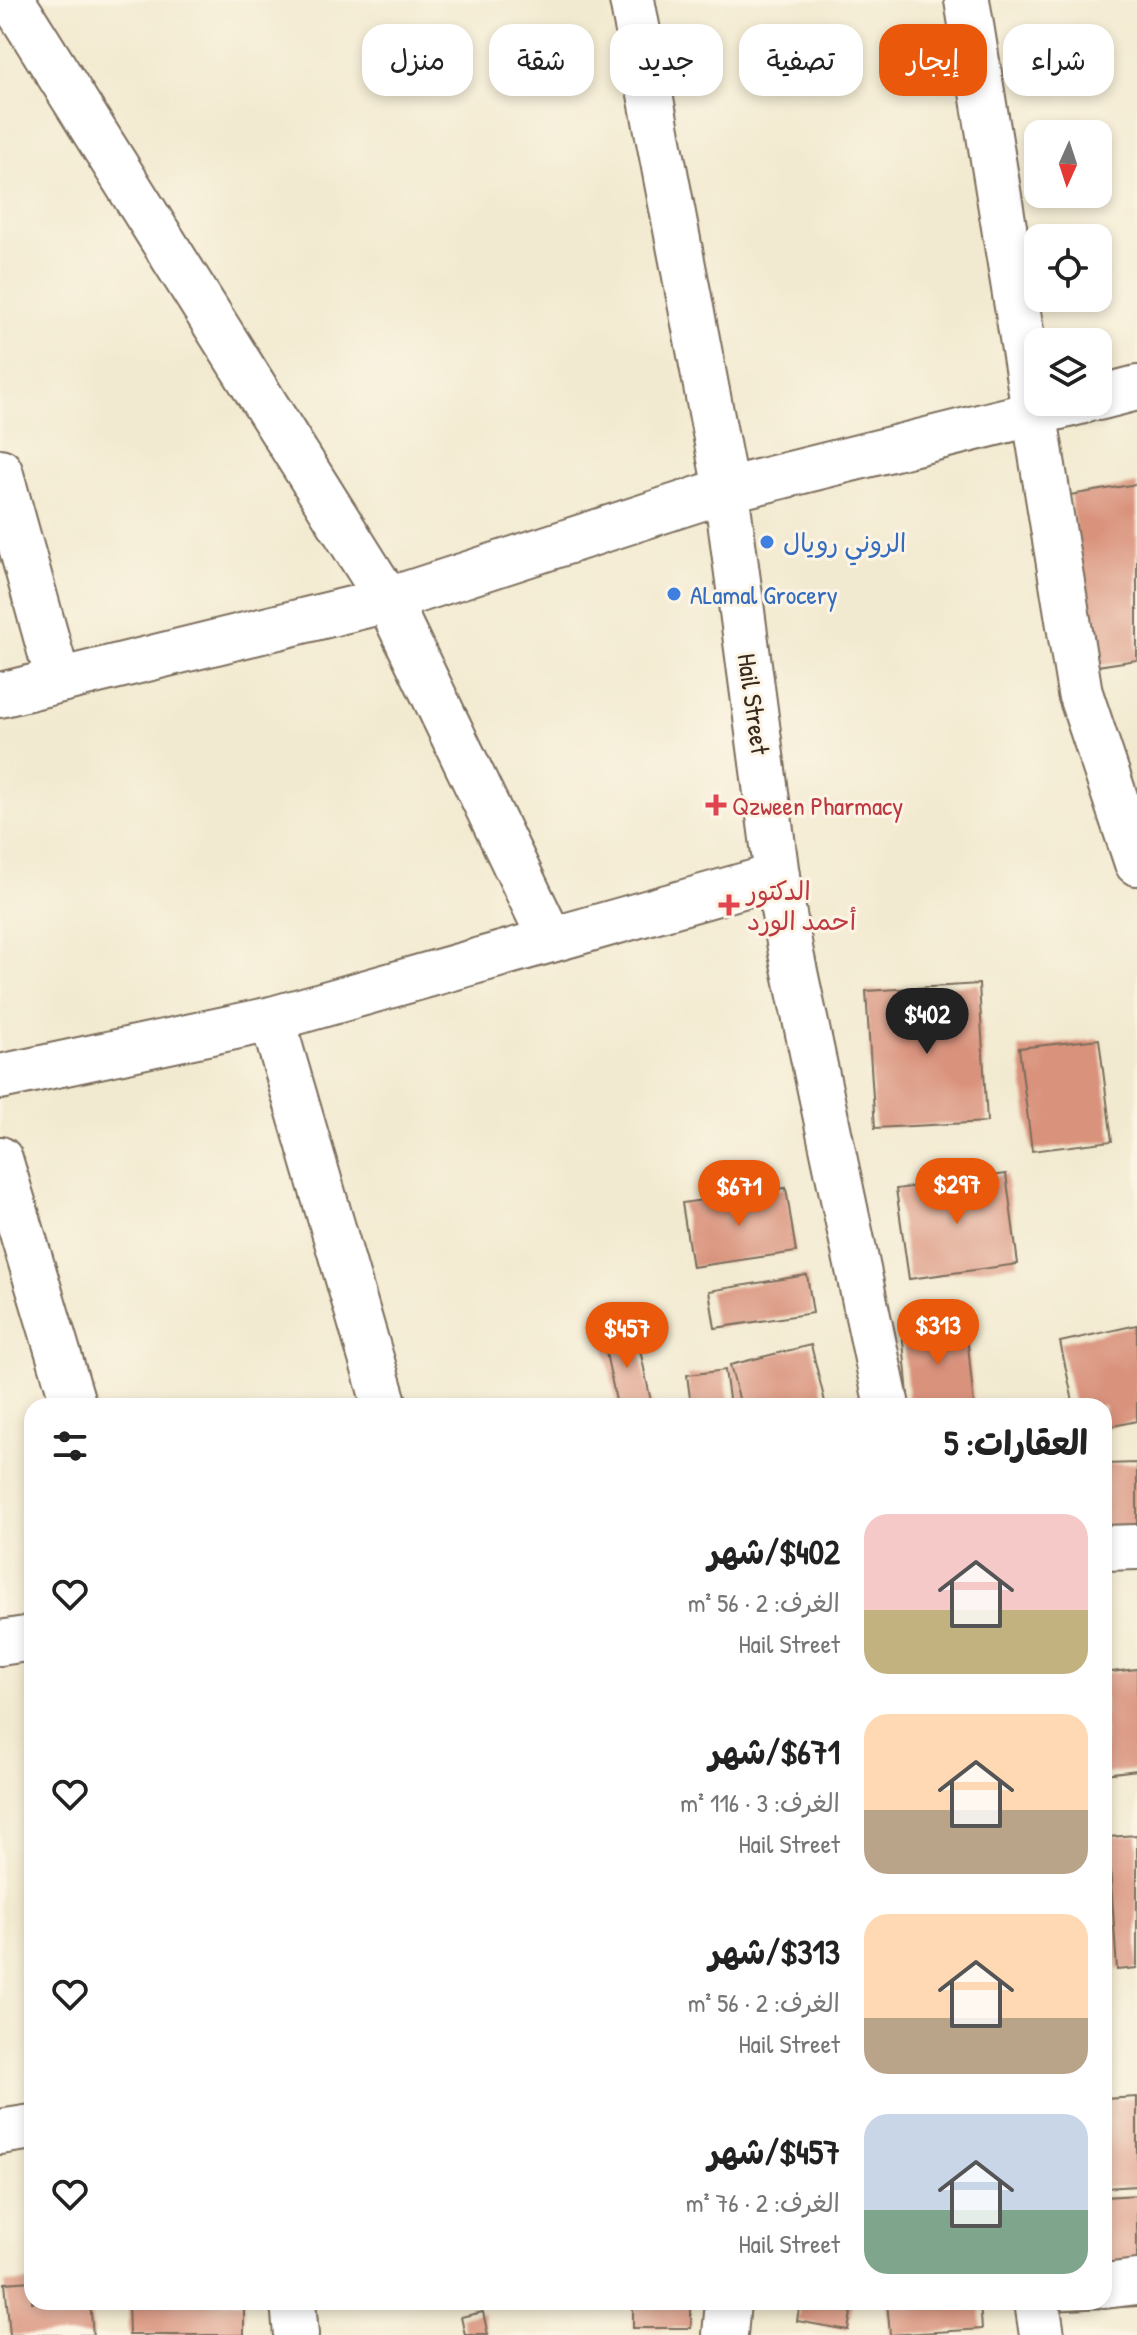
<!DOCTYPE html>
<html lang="ar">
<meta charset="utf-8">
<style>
:root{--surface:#fff;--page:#f6f6f6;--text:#222;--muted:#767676;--accent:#ea580c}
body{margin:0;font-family:"Patrick Hand","Playpen Sans Arabic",sans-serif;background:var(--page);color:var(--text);direction:rtl;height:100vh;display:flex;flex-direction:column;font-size:30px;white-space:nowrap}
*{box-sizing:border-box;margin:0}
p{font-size:26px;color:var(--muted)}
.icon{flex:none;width:44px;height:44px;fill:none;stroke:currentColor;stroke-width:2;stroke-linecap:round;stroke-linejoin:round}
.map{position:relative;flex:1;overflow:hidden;direction:ltr}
.panel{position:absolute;left:24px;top:1398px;width:1088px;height:912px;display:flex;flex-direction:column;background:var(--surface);border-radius:24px;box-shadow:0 4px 12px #0003;direction:rtl}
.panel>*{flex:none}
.banner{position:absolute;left:24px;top:24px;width:1090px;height:72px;direction:rtl;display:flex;gap:16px}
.needle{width:52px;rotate:183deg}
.fabs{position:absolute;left:1024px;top:120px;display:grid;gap:16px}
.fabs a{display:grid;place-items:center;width:88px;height:88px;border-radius:16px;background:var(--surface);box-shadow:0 4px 12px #0003;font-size:40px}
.price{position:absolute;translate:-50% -68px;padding:0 18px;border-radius:28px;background:var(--accent);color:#fff;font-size:26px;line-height:52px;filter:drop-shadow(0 2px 4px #0008)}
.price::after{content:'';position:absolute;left:50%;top:48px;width:24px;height:18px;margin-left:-12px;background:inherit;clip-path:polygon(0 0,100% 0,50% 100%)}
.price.selected{background:#222;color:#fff}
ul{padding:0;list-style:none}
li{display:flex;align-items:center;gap:24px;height:200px;padding:0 24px}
li span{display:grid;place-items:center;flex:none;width:224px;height:160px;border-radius:24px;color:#555}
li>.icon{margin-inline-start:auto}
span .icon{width:96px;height:96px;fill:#fffc;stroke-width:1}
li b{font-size:34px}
h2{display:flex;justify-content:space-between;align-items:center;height:96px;padding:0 24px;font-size:34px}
.tag{padding:0 28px;border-radius:24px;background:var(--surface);box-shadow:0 4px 12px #0003;font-size:28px;line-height:72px}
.tag.selected{background:var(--accent);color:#fff}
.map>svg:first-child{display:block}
</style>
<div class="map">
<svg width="1137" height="2335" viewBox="0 0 1137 2335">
<rect width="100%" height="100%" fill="#fcf5e5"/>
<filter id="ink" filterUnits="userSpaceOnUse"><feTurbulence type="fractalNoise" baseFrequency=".0125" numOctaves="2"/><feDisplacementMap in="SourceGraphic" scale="16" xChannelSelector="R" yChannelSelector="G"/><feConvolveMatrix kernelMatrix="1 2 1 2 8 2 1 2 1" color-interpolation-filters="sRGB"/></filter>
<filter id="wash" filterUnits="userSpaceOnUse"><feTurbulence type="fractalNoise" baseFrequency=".006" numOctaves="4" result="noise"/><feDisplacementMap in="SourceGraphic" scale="32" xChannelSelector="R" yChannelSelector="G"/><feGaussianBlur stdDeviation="1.8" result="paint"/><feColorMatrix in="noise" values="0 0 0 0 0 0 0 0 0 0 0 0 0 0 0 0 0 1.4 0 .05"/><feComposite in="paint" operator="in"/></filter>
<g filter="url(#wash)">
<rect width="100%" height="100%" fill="#f2ead0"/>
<g id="blocks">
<g fill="#d9927b">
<path d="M1137 484V660L1097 666 1070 495Z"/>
<path d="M979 984 987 1122 875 1128 866 991Z"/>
<path d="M1099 1039 1112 1141 1032 1151 1019 1048Z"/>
<path d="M1006 1174 1018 1264 909 1279 896 1189Z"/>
<path d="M786 1188 796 1252 692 1267 682 1203Z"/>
<path d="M807 1275 813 1313 715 1328 709 1291Z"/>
<path d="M966 1324 974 1406H909L902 1330Z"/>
<path d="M1137 1325V1421L1104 1428V1406H1074L1060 1342Z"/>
<path d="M636 1331 652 1406H617L603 1338Z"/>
<path d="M811 1345 826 1406H741L730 1365Z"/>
<path d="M725 1370 730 1406H691L687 1375Z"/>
<path d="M1137 1463V1539L1104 1541V1464Z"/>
<path d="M1137 1669V1770L1104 1774V1673Z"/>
<path d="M1137 1835V1968L1117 1970 1108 1837Z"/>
<path d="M1137 2097V2186L1104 2188V2099Z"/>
<path d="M1137 2195V2306L1054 2311V2302H1104V2197Z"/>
<path d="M32 2281V2302H90L93 2335H10L5 2283Z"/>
<path d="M128 2302H244V2335H129Z"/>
<rect x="633" y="2302" width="58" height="26"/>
<path d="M800 2302H853L848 2330 797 2321Z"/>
<path d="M887 2302H980L982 2329 890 2335Z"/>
<path d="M483 2312 488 2335H465L461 2317Z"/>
</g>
</g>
</g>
<g filter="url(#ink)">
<use href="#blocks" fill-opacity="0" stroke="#7b6d5c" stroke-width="2"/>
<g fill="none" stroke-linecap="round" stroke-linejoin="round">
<defs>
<g id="minor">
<path d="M12 0 388 600 551 940"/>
<path d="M632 0 726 490 777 876 791 953 887 1406"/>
<path d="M967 0 1080 693 1137 863"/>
<path d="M1098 398 1137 388"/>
<path d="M0 471 58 680"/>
<path d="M0 695 388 600 726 490 1080 402"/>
<path d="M272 1019 385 1406"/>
<path d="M0 1077 272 1019 777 876"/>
<path d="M0 1159 74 1406"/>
<path d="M1104 1548 1137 1547"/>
<path d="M0 1643 32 1638"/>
<path d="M0 2132 32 2127"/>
<path d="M1104 2286 1137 2282"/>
<path d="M293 2302 296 2335"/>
<path d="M1037 2302 1042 2335"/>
<path d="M725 2335 728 2302"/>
</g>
</defs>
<use href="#minor" stroke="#7b6d5c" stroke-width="48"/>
<use href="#minor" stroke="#fff" stroke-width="44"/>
</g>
</g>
<g fill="#3f7fe0" stroke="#fcf5e5" stroke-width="3">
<circle cx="767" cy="542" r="8"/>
<circle cx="674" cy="594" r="8"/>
</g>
<g fill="#e0444e" stroke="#fcf5e5" stroke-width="3">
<path d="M712 793h8v8h8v8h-8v8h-8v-8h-8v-8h8z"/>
<path d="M725 893h8v8h8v8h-8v8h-8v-8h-8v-8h8z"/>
</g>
<g text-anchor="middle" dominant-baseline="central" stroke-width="6" stroke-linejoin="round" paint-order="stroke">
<g font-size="26" fill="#366cbe" stroke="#fcf5e5" text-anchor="start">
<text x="783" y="542">الروني رويال</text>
<text x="690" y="594">ALamal Grocery</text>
</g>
<g font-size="26" fill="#3b2a1e" stroke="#fcf5e5">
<text transform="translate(754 704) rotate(82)">Hail Street</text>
</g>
<g font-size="26" fill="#be3a42" stroke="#fcf5e5" text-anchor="start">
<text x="732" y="805">Qzween Pharmacy</text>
<text x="747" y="890">الدكتور<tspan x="747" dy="30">أحمد الورد</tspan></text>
</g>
</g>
</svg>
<div class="fabs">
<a><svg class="needle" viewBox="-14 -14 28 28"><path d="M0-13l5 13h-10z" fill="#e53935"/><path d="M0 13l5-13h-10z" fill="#767676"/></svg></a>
<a><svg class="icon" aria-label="locate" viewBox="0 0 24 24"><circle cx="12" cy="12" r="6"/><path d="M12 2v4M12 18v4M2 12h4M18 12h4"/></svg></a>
<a><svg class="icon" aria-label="layers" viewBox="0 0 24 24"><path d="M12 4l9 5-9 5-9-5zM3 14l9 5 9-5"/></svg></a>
</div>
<b class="price selected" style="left:927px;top:1056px">$402</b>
<b class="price" style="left:957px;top:1226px">$297</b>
<b class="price" style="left:739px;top:1228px">$671</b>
<b class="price" style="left:938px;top:1367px">$313</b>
<b class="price" style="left:627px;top:1370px">$457</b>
<div class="banner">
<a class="tag">شراء</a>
<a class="tag selected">إيجار</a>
<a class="tag">تصفية</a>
<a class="tag">جديد</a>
<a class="tag">شقة</a>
<a class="tag">منزل</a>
</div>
<section class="panel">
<h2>العقارات: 5<svg class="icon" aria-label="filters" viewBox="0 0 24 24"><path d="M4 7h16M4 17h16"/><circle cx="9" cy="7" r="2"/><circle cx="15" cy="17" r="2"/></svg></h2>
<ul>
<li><span style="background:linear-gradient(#f6c9c9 60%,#c2b280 0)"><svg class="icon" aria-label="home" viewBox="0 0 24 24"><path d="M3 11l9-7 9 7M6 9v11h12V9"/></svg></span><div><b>$402/شهر</b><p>الغرف: 2 · 56 m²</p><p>Hail Street</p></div><svg class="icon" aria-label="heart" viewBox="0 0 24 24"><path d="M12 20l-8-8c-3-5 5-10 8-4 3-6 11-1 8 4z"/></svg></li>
<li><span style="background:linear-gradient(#ffd9b3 60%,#b9a48a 0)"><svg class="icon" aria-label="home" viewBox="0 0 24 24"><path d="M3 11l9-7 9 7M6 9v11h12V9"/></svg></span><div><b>$671/شهر</b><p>الغرف: 3 · 116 m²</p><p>Hail Street</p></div><svg class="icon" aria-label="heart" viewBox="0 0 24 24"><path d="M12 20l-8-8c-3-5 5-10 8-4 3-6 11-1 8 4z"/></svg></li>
<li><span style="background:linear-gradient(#ffd9b3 65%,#b9a48a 0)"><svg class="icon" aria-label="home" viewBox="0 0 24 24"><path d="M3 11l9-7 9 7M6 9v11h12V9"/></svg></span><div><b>$313/شهر</b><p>الغرف: 2 · 56 m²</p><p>Hail Street</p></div><svg class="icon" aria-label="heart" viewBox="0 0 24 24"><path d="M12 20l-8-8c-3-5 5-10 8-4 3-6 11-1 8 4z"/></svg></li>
<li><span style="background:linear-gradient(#c9d6e8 60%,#7fa58c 0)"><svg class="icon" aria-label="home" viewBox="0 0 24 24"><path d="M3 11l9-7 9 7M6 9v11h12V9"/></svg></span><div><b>$457/شهر</b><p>الغرف: 2 · 76 m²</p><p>Hail Street</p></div><svg class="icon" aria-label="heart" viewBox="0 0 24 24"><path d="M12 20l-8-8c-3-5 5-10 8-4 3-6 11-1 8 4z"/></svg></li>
</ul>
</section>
</div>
